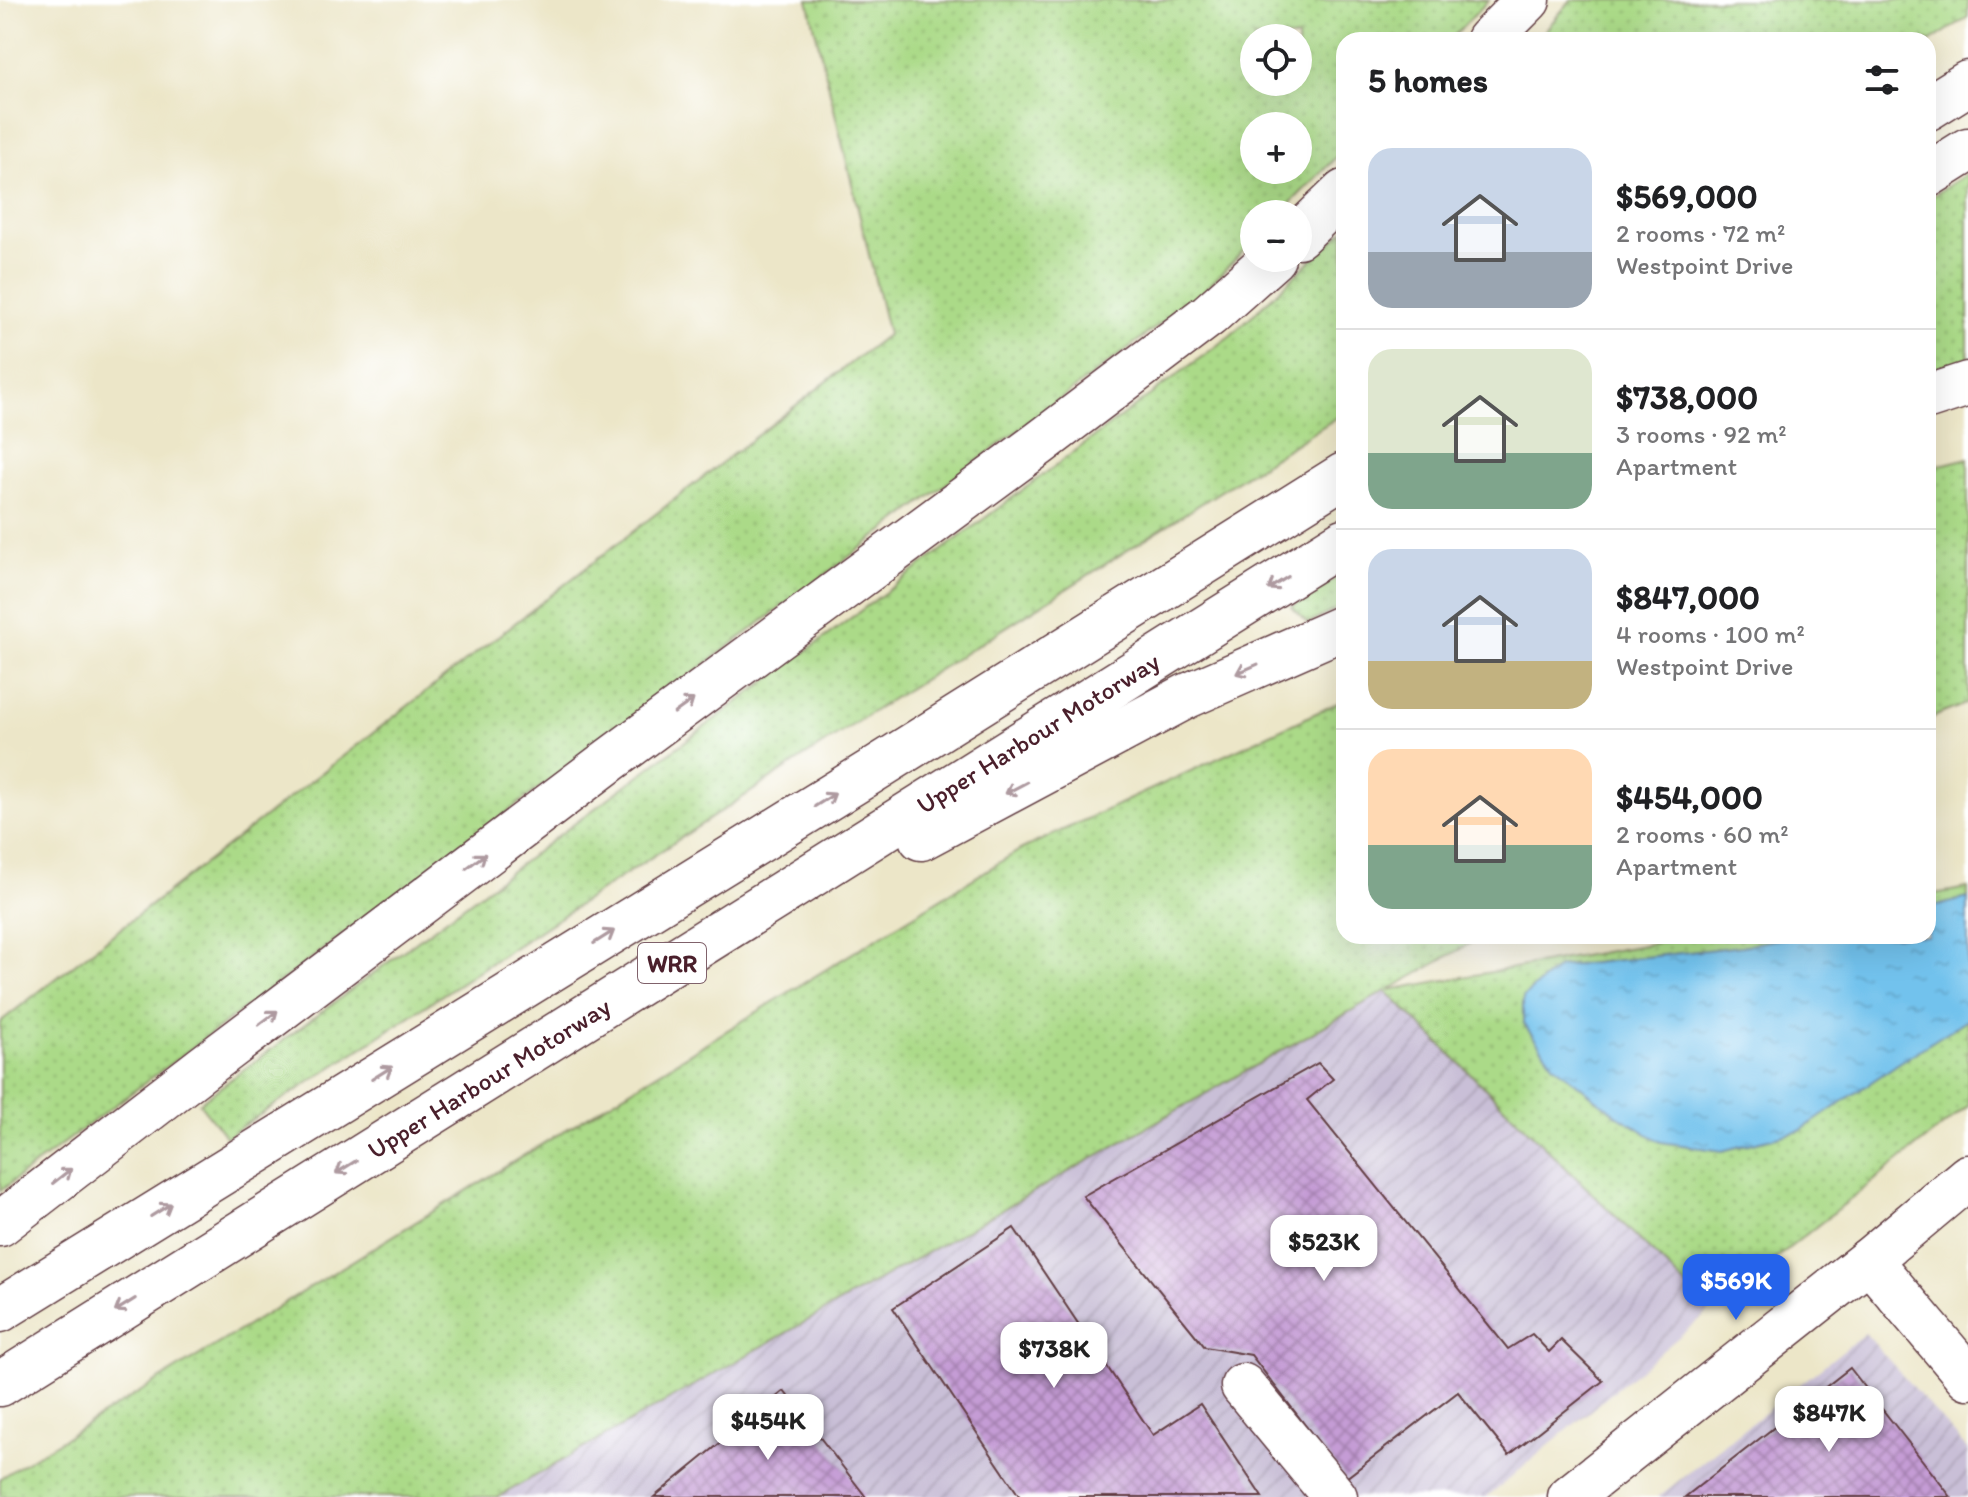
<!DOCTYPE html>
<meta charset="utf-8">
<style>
:root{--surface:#fff;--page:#f2f2f2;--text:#202124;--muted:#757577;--line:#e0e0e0;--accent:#2563eb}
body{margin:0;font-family:Itim,sans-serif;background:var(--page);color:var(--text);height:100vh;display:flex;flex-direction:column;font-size:30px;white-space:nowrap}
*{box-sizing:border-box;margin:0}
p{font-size:26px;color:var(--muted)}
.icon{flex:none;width:44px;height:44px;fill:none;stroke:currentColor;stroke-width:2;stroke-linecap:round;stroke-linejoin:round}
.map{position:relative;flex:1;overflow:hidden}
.side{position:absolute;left:1336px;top:32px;width:600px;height:912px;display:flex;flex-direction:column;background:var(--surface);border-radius:24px;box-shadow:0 8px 32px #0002}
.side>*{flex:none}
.buttons{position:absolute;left:1240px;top:24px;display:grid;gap:16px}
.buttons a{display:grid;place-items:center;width:72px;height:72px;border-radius:50%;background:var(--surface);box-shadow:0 8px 32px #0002;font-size:40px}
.price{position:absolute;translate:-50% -68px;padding:0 18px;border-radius:16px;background:#fff;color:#222;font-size:26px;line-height:52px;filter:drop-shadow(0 2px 4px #0008)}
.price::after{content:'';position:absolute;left:50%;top:48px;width:24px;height:18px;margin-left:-12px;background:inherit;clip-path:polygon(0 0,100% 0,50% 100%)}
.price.current{background:var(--accent);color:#fff}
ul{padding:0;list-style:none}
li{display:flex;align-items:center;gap:24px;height:200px;padding:0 32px}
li+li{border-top:2px solid var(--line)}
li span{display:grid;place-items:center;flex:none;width:224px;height:160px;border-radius:24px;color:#555}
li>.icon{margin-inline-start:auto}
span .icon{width:96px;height:96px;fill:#fffc;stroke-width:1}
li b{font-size:34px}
h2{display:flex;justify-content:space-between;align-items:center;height:96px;padding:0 32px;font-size:34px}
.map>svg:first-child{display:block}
</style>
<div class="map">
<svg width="1968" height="1497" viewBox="0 0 1968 1497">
<defs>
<pattern id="industrial-furrows" width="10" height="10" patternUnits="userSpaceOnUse" patternTransform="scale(2)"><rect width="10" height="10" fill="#c9bfd7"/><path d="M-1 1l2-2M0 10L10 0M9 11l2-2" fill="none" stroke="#aea4b9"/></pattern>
<pattern id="grass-dots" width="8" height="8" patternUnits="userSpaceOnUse" patternTransform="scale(2)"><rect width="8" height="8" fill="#abda88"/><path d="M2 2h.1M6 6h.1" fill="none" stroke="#95bb76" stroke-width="1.8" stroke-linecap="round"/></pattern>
<pattern id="water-ripples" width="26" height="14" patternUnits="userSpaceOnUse" patternTransform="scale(2)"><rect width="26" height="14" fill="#72c2ed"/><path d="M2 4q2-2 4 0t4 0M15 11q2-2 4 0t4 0" fill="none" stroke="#64a6cb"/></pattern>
<pattern id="building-cross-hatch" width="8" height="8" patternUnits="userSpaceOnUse" patternTransform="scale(2)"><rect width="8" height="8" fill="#c59cd5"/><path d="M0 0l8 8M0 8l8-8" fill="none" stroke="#a27fad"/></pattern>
</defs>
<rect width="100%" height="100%" fill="#fff"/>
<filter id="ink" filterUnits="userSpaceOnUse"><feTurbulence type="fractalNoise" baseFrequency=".0125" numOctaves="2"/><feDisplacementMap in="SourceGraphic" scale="16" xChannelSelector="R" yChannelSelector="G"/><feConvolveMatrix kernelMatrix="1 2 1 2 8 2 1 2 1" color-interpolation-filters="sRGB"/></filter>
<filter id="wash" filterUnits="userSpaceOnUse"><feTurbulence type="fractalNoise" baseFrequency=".006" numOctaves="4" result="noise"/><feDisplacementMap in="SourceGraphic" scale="32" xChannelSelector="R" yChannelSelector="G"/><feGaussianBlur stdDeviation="1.8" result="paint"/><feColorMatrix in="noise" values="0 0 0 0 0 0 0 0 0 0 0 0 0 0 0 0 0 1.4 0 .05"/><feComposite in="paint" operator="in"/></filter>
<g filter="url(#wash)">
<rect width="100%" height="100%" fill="#ece6c8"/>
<g fill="url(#industrial-furrows)">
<path d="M1386 991 1711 1310 1487 1497H498Z"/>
<path d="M1865 1333 1968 1450V1497H1658Z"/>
</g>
<g fill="url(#grass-dots)" stroke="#7a7c5a" stroke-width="2" fill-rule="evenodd">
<path d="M808 0H1489L1450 40H1344V149L1280 214H1254V240L1202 293 0 1191V1022L888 334ZM1254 38H1298V82H1254ZM1254 126H1298V170H1254Z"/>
<path d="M1571 0H1968V17L1928 43V40H1537Z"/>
<path d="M1968 173V357L1928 371V199Z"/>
<path d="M1344 230V413L883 705 226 1137 199 1103 1231 335Z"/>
<path d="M1968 458V703L1928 719V468Z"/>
<path d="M1344 573V605L1308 624 1292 607Z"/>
<path d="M1344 700V936H1483L1389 990 1695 936H1928V895L1968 888V1106L1711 1310 1386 991 498 1497H0V1478L1020 850Z"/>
</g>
<path fill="url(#water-ripples)" stroke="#5e708c" stroke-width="2" d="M1968 898V1019L1899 1063 1800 1131 1722 1151 1661 1142 1615 1114 1554 1065 1523 1023V997L1558 967 1741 946 1794 936H1928V908Z"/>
<g id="blocks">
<g fill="url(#building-cross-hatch)">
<path d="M1318 1063 1333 1079 1307 1100 1508 1349 1532 1334 1549 1352 1561 1340 1603 1381 1509 1455 1458 1392 1346 1478 1251 1355 1205 1347 1083 1196Z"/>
<path d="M1014 1228 1153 1435 1200 1404 1262 1497H1020L893 1308Z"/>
<path d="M1850 1368 1951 1497H1685Z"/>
<path d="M784 1391 866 1497H654Z"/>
</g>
</g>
</g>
<g filter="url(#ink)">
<use href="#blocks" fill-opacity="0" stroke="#623d43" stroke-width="2"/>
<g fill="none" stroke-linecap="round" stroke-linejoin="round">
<defs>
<g id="minor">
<path d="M1869 1260 1968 1377"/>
<path d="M1243 1386 1335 1497"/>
<path d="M1570 1497 1869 1260 1968 1177"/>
</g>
<g id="highway">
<path d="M1488 40 1528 0"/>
<path d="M1928 108 1968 83"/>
<path d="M1928 175 1968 150"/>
<path d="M1298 236 1344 192"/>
<path d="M1928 397 1968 384"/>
<path d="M921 838 1187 696 1344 627"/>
<path d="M0 1224 204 1067 610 760 1040 443 1209 315 1273 258"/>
<path d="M0 1310 872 771 1344 475"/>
<path d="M0 1384 1344 541"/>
</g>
</defs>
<use href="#minor" stroke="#623d43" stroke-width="47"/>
<use href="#highway" stroke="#623d43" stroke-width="47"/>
<use href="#minor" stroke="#fff" stroke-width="44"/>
<use href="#highway" stroke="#fff" stroke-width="44"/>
</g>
<defs><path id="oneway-shaft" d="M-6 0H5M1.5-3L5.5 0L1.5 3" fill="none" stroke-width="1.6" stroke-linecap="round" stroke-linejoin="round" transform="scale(2)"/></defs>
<g stroke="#ae9aa0">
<use href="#oneway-shaft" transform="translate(1278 583) rotate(148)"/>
<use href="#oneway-shaft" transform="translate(1247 669) rotate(156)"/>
<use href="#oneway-shaft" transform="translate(684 706) rotate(-36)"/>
<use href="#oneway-shaft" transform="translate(1016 788) rotate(152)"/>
<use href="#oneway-shaft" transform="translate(825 800) rotate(-32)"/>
<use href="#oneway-shaft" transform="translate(476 861) rotate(-37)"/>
<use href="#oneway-shaft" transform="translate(604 937) rotate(-32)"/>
<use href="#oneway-shaft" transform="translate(268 1018) rotate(-37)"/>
<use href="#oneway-shaft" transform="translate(382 1073) rotate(-32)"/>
<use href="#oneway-shaft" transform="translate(346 1167) rotate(148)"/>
<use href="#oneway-shaft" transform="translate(62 1176) rotate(-38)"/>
<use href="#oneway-shaft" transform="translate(161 1210) rotate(-32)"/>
<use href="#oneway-shaft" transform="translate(125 1305) rotate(148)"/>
</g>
</g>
<g text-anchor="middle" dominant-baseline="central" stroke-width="7" stroke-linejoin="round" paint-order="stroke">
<rect fill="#fff" stroke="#80626b" stroke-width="2" x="638" y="943" width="68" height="40" rx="6"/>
<g font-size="24" font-weight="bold" fill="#4a1f2b">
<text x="672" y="963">WRR</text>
</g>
<g font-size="26" fill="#4a1f2b" stroke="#fff">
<text transform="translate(1038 733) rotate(-32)">Upper Harbour Motorway</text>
<text transform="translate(489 1078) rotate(-32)">Upper Harbour Motorway</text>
</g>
</g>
</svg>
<div class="buttons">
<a><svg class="icon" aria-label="locate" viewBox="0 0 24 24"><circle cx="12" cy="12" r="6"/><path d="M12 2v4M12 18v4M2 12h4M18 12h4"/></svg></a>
<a>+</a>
<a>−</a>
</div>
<b class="price" style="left:1324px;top:1283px">$523K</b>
<b class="price current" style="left:1736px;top:1322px">$569K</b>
<b class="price" style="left:1054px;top:1390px">$738K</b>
<b class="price" style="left:1829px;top:1454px">$847K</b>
<b class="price" style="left:768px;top:1462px">$454K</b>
<section class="side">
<h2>5 homes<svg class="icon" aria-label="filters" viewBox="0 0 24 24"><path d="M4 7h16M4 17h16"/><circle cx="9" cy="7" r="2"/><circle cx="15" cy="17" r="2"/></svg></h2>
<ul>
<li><span style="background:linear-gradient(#c9d6e8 65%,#9aa5b1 0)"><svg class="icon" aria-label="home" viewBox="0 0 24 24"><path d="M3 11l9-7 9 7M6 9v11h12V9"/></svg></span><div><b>$569,000</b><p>2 rooms · 72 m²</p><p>Westpoint Drive</p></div></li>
<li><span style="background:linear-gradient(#dfe7d0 65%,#7fa58c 0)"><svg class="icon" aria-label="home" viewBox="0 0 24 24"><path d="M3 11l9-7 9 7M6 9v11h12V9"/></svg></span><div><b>$738,000</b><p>3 rooms · 92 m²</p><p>Apartment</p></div></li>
<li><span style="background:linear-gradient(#c9d6e8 70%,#c2b280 0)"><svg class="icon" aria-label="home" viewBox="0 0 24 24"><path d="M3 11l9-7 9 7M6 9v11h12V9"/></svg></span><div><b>$847,000</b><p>4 rooms · 100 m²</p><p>Westpoint Drive</p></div></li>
<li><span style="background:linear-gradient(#ffd9b3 60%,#7fa58c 0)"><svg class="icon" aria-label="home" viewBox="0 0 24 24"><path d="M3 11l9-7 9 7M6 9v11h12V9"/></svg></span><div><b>$454,000</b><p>2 rooms · 60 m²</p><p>Apartment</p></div></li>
</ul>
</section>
</div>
